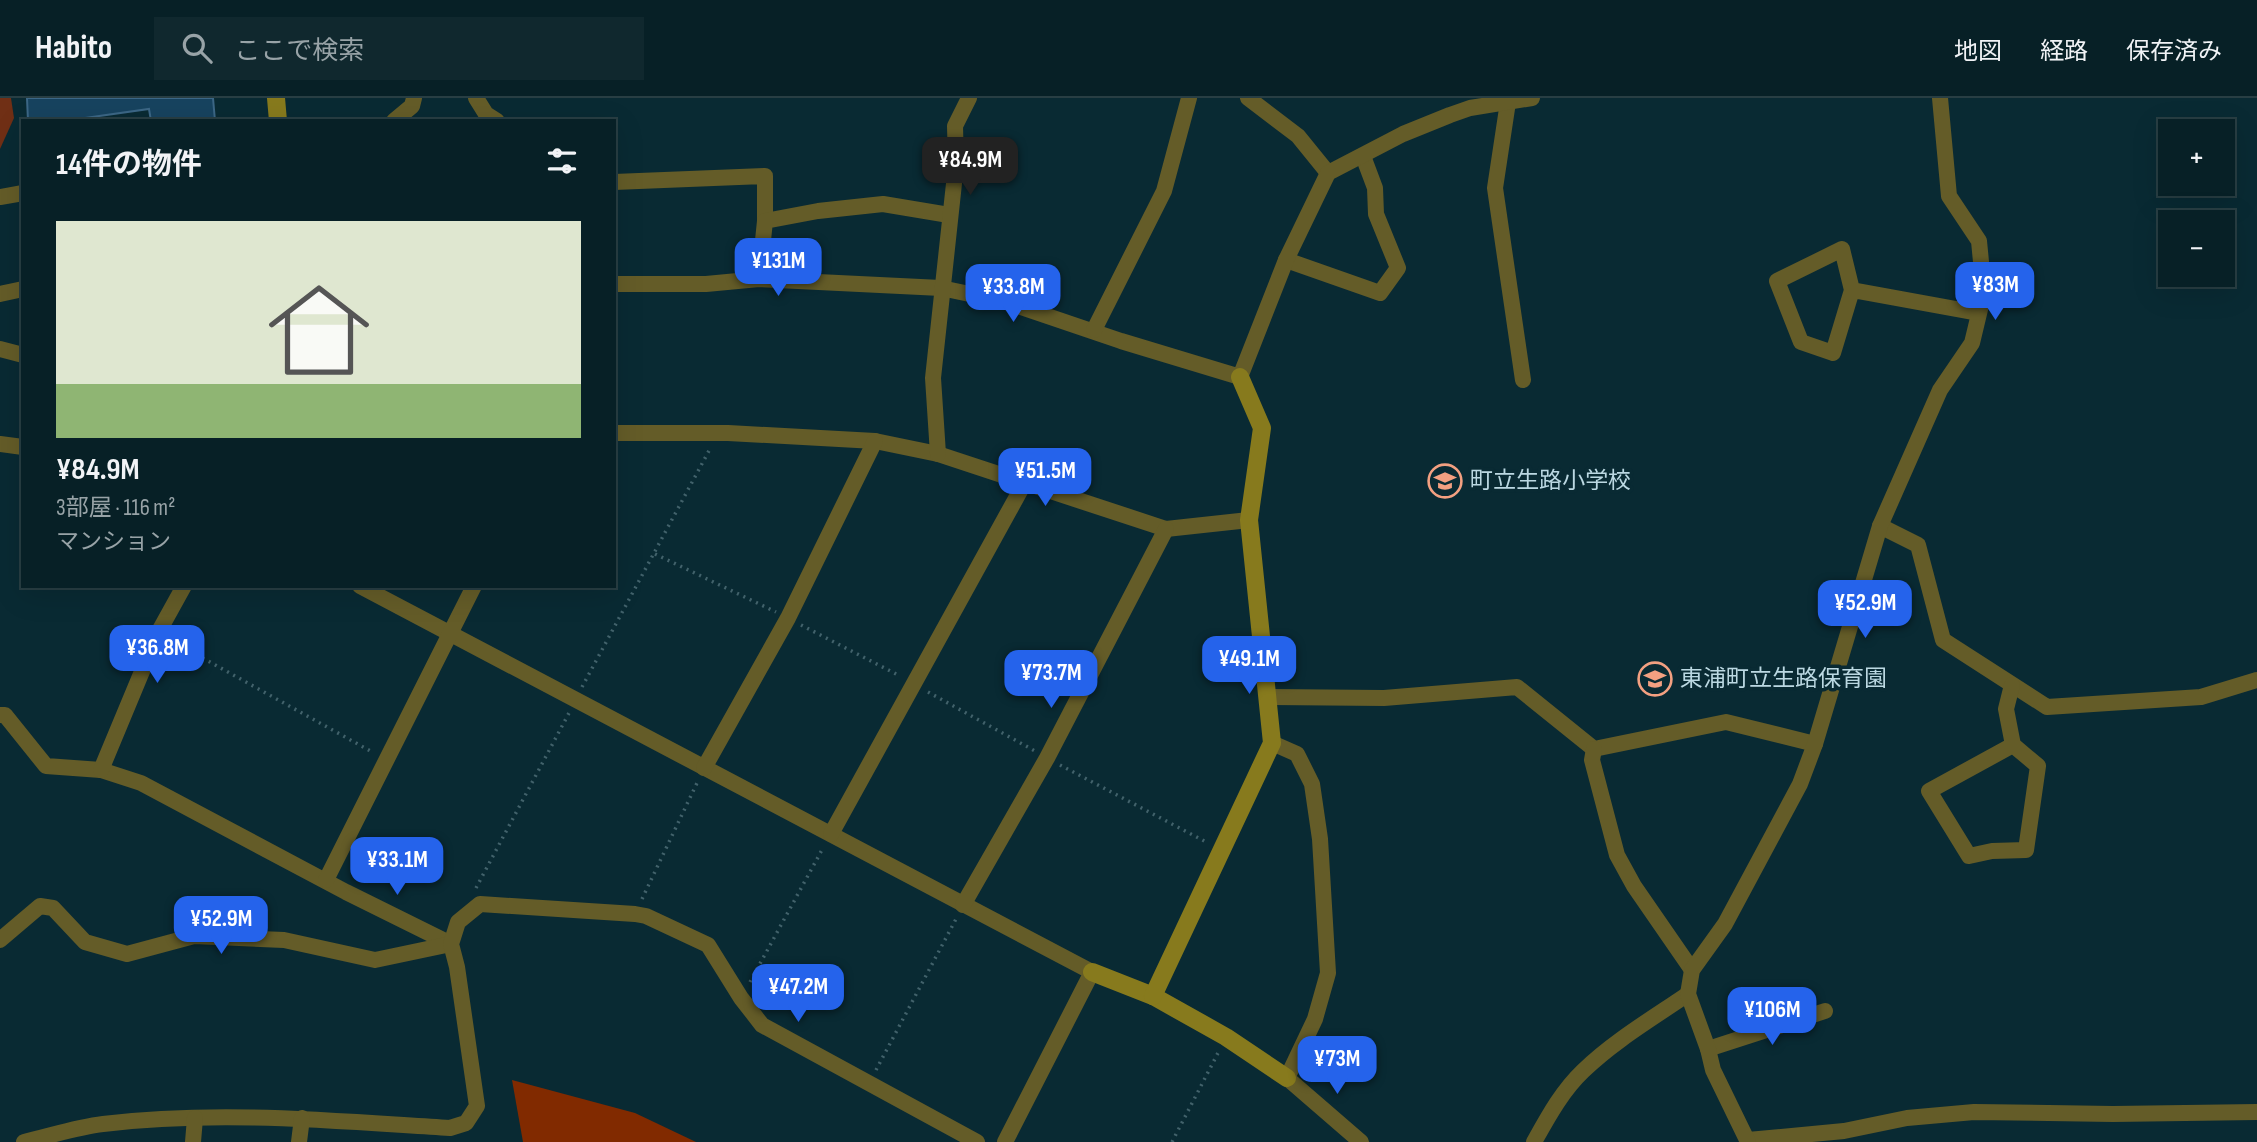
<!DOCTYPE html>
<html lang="ja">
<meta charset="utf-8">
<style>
:root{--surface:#072026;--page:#10282e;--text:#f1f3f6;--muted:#98a3a7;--line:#283e43;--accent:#2563eb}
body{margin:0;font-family:"Sofia Sans Condensed","Noto Sans JP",sans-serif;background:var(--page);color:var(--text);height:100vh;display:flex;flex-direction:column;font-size:26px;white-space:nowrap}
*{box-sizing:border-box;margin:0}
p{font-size:23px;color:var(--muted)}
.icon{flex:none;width:38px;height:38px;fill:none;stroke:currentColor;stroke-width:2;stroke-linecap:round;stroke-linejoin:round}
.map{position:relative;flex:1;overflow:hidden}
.details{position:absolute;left:21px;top:21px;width:595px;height:469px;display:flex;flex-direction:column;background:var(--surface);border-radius:0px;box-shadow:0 7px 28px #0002,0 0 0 2px var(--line)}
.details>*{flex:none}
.controls{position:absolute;left:2158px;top:21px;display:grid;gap:14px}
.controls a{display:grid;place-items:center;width:77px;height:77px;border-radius:0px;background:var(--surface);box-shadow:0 7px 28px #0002,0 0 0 2px var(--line);font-size:35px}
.price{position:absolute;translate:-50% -60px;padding:0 16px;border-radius:14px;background:var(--accent);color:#fff;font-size:23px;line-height:46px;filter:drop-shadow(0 2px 4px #0008)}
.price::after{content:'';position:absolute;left:50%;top:42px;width:21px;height:16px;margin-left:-10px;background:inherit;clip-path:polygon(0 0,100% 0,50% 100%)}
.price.selected{background:#222;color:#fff}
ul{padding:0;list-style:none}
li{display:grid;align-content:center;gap:14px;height:371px;padding:0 35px}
li span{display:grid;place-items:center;height:217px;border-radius:0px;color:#555}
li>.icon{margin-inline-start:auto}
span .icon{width:126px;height:126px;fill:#fffc;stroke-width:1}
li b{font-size:30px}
h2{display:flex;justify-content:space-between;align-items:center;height:84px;padding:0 35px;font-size:30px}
header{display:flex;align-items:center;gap:42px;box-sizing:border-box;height:98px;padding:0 35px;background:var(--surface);border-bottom:2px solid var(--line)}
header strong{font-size:33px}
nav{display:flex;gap:38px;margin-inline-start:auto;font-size:24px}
.search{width:490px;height:63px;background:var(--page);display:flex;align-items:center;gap:18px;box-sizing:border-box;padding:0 24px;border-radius:0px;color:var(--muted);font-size:26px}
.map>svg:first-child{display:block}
</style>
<header>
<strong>Habito</strong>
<div class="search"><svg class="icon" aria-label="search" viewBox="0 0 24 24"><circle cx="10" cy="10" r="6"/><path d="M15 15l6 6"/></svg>ここで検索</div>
<nav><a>地図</a><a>経路</a><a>保存済み</a></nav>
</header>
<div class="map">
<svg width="2257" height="1044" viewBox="0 0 2257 1044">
<rect width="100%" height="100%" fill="#092a33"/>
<path fill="#702f15" d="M0 0H11L14 20 0 51Z"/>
<path fill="#812a00" d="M512 982 635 1015 696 1044H523Z"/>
<path fill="#17435f" stroke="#3c6786" stroke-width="2" d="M27 0H213L215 23H151L149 11 64 23H28Z"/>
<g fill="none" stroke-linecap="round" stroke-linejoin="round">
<g stroke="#42626b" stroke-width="3.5" stroke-dasharray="2 5" stroke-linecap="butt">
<path d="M655 456 776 514"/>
<path d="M801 527 900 578"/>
<path d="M172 543 374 655"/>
<path d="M582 589 711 349"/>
<path d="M928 594 1035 653"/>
<path d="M1060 667 1208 745"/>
<path d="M476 790 569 615"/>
<path d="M642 801 697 685"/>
<path d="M750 884 823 750"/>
<path d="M876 972 956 821"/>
<path d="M1172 1044 1219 953"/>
</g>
<g stroke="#645c28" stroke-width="16">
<path d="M476 0 486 16 497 23"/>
<path d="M1248 0 1298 38 1328 75"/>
<path d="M1508 4 1495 90 1523 282"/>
<path d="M394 23 412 8 414 0"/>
<path d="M614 84 765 78V123"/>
<path d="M0 99 23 95"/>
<path d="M1286 162 1380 195 1398 170 1376 116 1375 90 1363 58"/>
<path d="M759 181 765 123 818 113 883 106 949 117"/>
<path d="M614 186H706L759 181 941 190 1003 203 1121 243 1240 279 1286 162 1328 75 1403 36 1450 17 1470 10 1532 0"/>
<path d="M1852 192 1833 255 1801 244 1777 183 1842 151 1852 192 1978 215"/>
<path d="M0 196 23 191"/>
<path d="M1094 232 1164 93 1189 0"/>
<path d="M0 251 23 257"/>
<path d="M614 335H728L875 343 938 356 1166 431 1249 422"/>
<path d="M0 346 23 349"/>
<path d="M938 356 933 280 956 67 955 28 969 0"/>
<path d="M1880 428 1918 447 1943 542 2047 609 2201 599 2257 582"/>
<path d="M360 488 1092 874 1005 1044"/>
<path d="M2012 587 2006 611 2013 647 1929 693 1969 758 1992 753 2026 752 2038 668 2013 647"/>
<path d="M1268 599 1384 600 1517 589 1594 651 1726 624 1815 646"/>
<path d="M0 617H5L46 668 101 672 141 685 346 794 451 846"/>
<path d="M1272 645 1297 656 1312 686 1320 741 1328 875 1315 921 1287 980 1361 1044"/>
<path d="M1594 651 1592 662 1617 757 1634 788 1692 872"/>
<path d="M704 670 788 520 875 343"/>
<path d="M101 672 158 535 184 488"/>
<path d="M831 736 1025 384"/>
<path d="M326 782 474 488"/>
<path d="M963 807 1047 660 1166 431"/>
<path d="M0 842 40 808 53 810 85 844 127 856 194 838 284 842 375 862 451 846"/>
<path d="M1708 951 1825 913"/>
<path d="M1748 1042 1844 1033 1907 1020 1974 1014 2113 1016 2257 1014"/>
<path d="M24 1044C50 1038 77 1029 103 1026 218 1012 335 1023 450 1030L466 1025 477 1008 457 869 451 846 458 824 480 806 635 816 646 818 708 847 741 900 762 927 977 1044"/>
<path d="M193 1044 195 1020"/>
<path d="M299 1044 302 1020"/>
<path d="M1534 1044C1548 1019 1562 993 1583 973 1614 943 1653 920 1688 896"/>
<path d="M1748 1044 1713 972 1708 951 1688 896 1692 872 1725 826 1800 686 1815 646 1880 428 1940 292 1972 245 1984 195 1979 143 1949 98 1940 0"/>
</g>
<g stroke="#877a1d" stroke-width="18">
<path d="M276 0 278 23"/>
<path d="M1092 874 1153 898 1226 939 1287 980"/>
<path d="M1153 898 1272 645 1249 422 1262 330 1240 279"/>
</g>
</g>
<defs>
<symbol id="school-ring" viewBox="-11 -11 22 22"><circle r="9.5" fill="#092a33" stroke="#f3a081" stroke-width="1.5"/><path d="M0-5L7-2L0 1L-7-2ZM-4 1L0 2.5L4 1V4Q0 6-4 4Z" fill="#f3a081"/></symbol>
</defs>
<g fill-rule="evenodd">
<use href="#school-ring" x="1426" y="364" width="38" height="38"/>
<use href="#school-ring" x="1636" y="562" width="38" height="38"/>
</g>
<g text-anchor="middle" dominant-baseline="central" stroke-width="7" stroke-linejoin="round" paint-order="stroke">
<g font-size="23" fill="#bbd8e2" stroke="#092a33" text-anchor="start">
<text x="1470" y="383">町立生路小学校</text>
<text x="1680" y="581">東浦町立生路保育園</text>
</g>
</g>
</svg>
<div class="controls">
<a>+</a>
<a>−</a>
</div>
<b class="price selected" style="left:970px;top:99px">¥84.9M</b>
<b class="price" style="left:778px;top:200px">¥131M</b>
<b class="price" style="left:1995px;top:224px">¥83M</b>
<b class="price" style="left:1013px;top:226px">¥33.8M</b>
<b class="price" style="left:1045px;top:410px">¥51.5M</b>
<b class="price" style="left:1865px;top:542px">¥52.9M</b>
<b class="price" style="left:157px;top:587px">¥36.8M</b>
<b class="price" style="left:1249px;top:598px">¥49.1M</b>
<b class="price" style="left:1051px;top:612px">¥73.7M</b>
<b class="price" style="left:397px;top:799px">¥33.1M</b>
<b class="price" style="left:221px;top:858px">¥52.9M</b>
<b class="price" style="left:798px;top:926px">¥47.2M</b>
<b class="price" style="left:1772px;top:949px">¥106M</b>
<b class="price" style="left:1337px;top:998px">¥73M</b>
<section class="details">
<h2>14件の物件<svg class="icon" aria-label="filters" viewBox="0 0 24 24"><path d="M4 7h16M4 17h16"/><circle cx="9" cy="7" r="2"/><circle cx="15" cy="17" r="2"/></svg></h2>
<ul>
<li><span style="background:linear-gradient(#dfe7d0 75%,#8fb573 0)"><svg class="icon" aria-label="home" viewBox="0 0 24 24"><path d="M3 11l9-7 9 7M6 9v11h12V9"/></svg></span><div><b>¥84.9M</b><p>3部屋 · 116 m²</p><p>マンション</p></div></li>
</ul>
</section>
</div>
